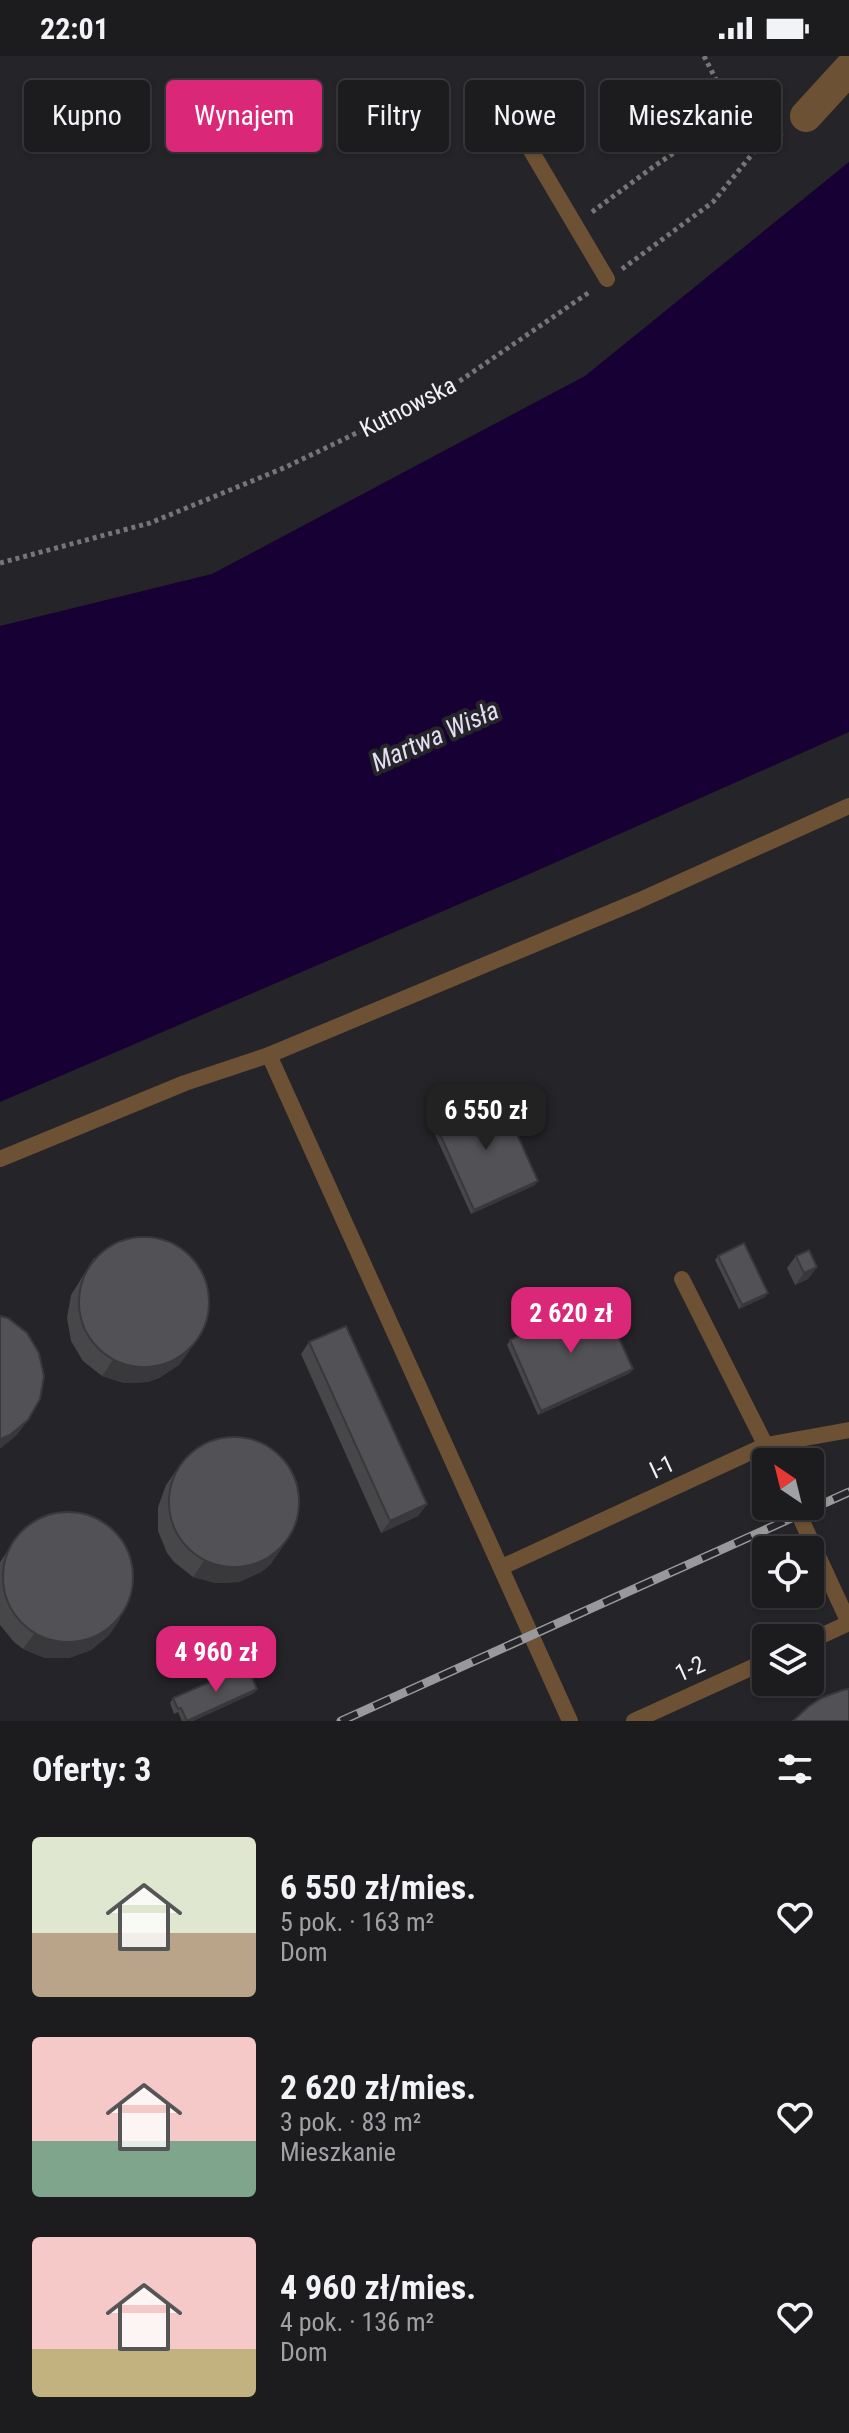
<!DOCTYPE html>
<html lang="pl">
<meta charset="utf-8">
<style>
:root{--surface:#1c1b1e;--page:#252427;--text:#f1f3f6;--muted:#a0a1a4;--line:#3a393c;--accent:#db2777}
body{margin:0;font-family:"Roboto Condensed",sans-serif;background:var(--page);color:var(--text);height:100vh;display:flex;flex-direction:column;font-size:30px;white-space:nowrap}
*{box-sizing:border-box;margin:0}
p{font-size:26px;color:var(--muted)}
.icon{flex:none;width:44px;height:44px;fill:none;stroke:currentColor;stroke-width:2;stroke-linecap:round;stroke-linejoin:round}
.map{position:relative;height:1665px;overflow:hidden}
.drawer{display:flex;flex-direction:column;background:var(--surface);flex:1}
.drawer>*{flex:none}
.guide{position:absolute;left:24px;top:24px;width:802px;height:72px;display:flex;gap:16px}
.needle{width:52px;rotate:325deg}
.fabs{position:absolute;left:752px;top:1392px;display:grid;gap:16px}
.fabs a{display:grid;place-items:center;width:72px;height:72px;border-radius:8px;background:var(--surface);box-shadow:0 2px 6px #0004,0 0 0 2px var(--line);font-size:40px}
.price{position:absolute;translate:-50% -68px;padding:0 18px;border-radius:16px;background:var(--accent);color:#fff;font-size:26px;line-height:52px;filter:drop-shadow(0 2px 4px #0008)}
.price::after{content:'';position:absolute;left:50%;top:48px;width:24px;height:18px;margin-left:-12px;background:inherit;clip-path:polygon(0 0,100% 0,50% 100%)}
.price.selected{background:#222;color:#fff}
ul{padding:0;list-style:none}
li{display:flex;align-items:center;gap:24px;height:200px;padding:0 32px}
li span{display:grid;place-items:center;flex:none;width:224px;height:160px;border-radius:8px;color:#555}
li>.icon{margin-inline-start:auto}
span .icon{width:96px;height:96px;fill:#fffc;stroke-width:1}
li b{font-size:34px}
h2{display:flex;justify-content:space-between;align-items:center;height:96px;padding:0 32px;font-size:34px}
.tag{padding:0 28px;border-radius:8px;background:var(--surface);box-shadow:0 2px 6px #0004,0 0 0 2px var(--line);font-size:28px;line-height:72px}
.tag.selected{background:var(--accent);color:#fff}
.status{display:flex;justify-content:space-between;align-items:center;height:56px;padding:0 40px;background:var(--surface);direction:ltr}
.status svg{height:22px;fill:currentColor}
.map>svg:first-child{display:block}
</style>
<div class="status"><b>22:01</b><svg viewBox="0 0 49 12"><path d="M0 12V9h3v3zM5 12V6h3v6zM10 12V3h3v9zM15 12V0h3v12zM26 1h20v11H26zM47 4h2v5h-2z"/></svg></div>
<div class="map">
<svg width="849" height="1665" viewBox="0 0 849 1665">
<rect width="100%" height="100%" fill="#252428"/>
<path fill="#170033" d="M849 106V676L534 816 0 1046V570L212 518 585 320Z"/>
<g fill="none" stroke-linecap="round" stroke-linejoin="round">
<g stroke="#767578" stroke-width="5" stroke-dasharray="4 4" stroke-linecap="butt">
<path d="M704 0 736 63 758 91"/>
<path d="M592 156 653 111 733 57"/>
<path d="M622 213 713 146 758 91 784 76"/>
<path d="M0 507 150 467 286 411 448 333 591 235"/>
</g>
<g stroke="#6c5134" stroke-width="16">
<path d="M507 54 607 223"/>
<path d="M269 999 570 1665"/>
<path d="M0 1103 185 1027 269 999 638 845 849 750"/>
<path d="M682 1223 774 1406"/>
<path d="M795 1450 849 1567"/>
<path d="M502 1511 766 1389 849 1374"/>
<path d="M810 1585 849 1567"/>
<path d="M634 1665 766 1605"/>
</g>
<path stroke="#6c5134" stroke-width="32" d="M806 60 849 13"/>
<defs>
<path id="rail" d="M341 1665 849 1436"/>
</defs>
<use href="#rail" stroke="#99989b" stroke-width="9"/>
<use href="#rail" stroke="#252428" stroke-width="6" stroke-dasharray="18" stroke-linecap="butt"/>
</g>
<g fill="#474649">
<path d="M435 1067 535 1129 471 1158 432 1072Z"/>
<path d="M718 1200 765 1241 739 1253 715 1204Z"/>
<path d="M796 1200 817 1211 808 1223 795 1229 787 1212Z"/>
<path d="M94 1202 203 1274 179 1309 159 1322 148 1326 124 1327 102 1320 83 1305 71 1285 67 1262 71 1239Z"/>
<path d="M510 1284 630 1317 538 1359 507 1289Z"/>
<path d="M309 1286 427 1448 418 1460 381 1477 301 1298Z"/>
<path d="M177 1413 294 1474 270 1509 261 1516 239 1526 216 1527 193 1521 174 1506 167 1497 158 1475V1451L166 1429Z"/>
<path d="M21 1475 120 1563 109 1579 91 1594 69 1602H45L23 1593 14 1586 0 1569V1506Z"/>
<path d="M257 1633 254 1637 193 1665H182L178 1656 174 1658 170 1647 173 1642Z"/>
</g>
<g fill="#39393c">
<path d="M538 1125 535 1129 471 1158 474 1154Z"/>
<path d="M817 1211 808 1223 795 1229 804 1217Z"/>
<path d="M768 1237 765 1241 739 1253 742 1249Z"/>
<path d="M190 1294 179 1309 159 1322 148 1326 124 1327 102 1320 113 1304Z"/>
<path d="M633 1313 630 1317 538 1359 541 1355Z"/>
<path d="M28 1364 17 1379 0 1393V1383Z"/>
<path d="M427 1448 418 1460 381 1477 390 1465Z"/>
<path d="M281 1493 270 1509 261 1516 239 1526 216 1527 193 1521 204 1505Z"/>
<path d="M120 1563 109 1579 91 1594 69 1602H45L23 1593 34 1578Z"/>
<path d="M257 1633 254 1637 193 1665H187Z"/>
</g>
<g fill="#525155" stroke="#39393c" stroke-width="2">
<path d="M499 1038 538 1125 474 1154 435 1067Z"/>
<circle cx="144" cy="1246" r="65"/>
<path d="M744 1187 768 1237 742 1249 718 1200Z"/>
<path d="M809 1194 817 1211 804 1217 796 1200Z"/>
<path d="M601 1243 633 1313 541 1355 510 1284Z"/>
<path d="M0 1260 8 1262 27 1277 39 1297 44 1320 40 1343 28 1364 10 1379 0 1383Z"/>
<path d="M346 1270 427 1448 390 1465 309 1286Z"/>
<circle cx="234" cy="1446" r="65"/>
<circle cx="68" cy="1521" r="65"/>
<path d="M247 1610 257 1633 187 1665 181 1652 178 1653 173 1642Z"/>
<path d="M849 1633V1665H793L808 1651 821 1642 843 1634Z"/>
</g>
<g text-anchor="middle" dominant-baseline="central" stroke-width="8" stroke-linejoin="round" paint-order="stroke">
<g font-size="24" fill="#f2f1f4" stroke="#252428">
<text transform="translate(408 351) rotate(-27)">Kutnowska</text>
<text transform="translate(662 1411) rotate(-25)">I-1</text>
<text transform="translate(690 1613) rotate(-24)">1-2</text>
</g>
<g font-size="26" font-style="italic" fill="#e4def4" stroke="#252428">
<text transform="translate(435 680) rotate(-24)">Martwa Wisła</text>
</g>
</g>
</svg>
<div class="fabs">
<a><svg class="needle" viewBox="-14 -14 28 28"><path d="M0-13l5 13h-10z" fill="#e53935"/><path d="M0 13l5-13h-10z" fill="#a0a1a4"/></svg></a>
<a><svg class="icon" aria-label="locate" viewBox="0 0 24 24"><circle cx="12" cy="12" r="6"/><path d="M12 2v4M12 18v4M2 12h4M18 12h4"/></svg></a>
<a><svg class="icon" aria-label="layers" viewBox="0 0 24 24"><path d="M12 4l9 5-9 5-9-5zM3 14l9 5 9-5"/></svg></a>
</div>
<b class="price selected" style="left:486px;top:1096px">6 550 zł</b>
<b class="price" style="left:571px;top:1299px">2 620 zł</b>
<b class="price" style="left:216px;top:1638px">4 960 zł</b>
<div class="guide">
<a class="tag">Kupno</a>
<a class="tag selected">Wynajem</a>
<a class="tag">Filtry</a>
<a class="tag">Nowe</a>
<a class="tag">Mieszkanie</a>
</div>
</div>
<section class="drawer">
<h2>Oferty: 3<svg class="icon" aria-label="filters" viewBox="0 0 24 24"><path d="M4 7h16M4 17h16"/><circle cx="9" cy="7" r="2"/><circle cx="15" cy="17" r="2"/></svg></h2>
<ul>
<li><span style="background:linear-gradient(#dfe7d0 60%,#b9a48a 0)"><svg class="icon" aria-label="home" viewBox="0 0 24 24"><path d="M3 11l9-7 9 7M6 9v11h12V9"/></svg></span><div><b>6 550 zł/mies.</b><p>5 pok. · 163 m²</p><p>Dom</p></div><svg class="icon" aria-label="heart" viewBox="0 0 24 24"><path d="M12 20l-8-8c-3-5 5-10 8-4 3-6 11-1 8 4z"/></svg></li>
<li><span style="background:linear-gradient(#f6c9c9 65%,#7fa58c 0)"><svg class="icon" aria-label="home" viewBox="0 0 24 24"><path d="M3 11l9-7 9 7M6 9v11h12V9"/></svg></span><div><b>2 620 zł/mies.</b><p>3 pok. · 83 m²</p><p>Mieszkanie</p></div><svg class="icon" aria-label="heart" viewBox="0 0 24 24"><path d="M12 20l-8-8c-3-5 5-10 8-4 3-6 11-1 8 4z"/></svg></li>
<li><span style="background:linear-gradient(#f6c9c9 70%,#c2b280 0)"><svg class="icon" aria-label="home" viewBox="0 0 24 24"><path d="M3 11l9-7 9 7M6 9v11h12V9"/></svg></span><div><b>4 960 zł/mies.</b><p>4 pok. · 136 m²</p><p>Dom</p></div><svg class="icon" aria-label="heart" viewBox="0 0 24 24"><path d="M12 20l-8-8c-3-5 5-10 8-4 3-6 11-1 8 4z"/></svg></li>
</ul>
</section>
